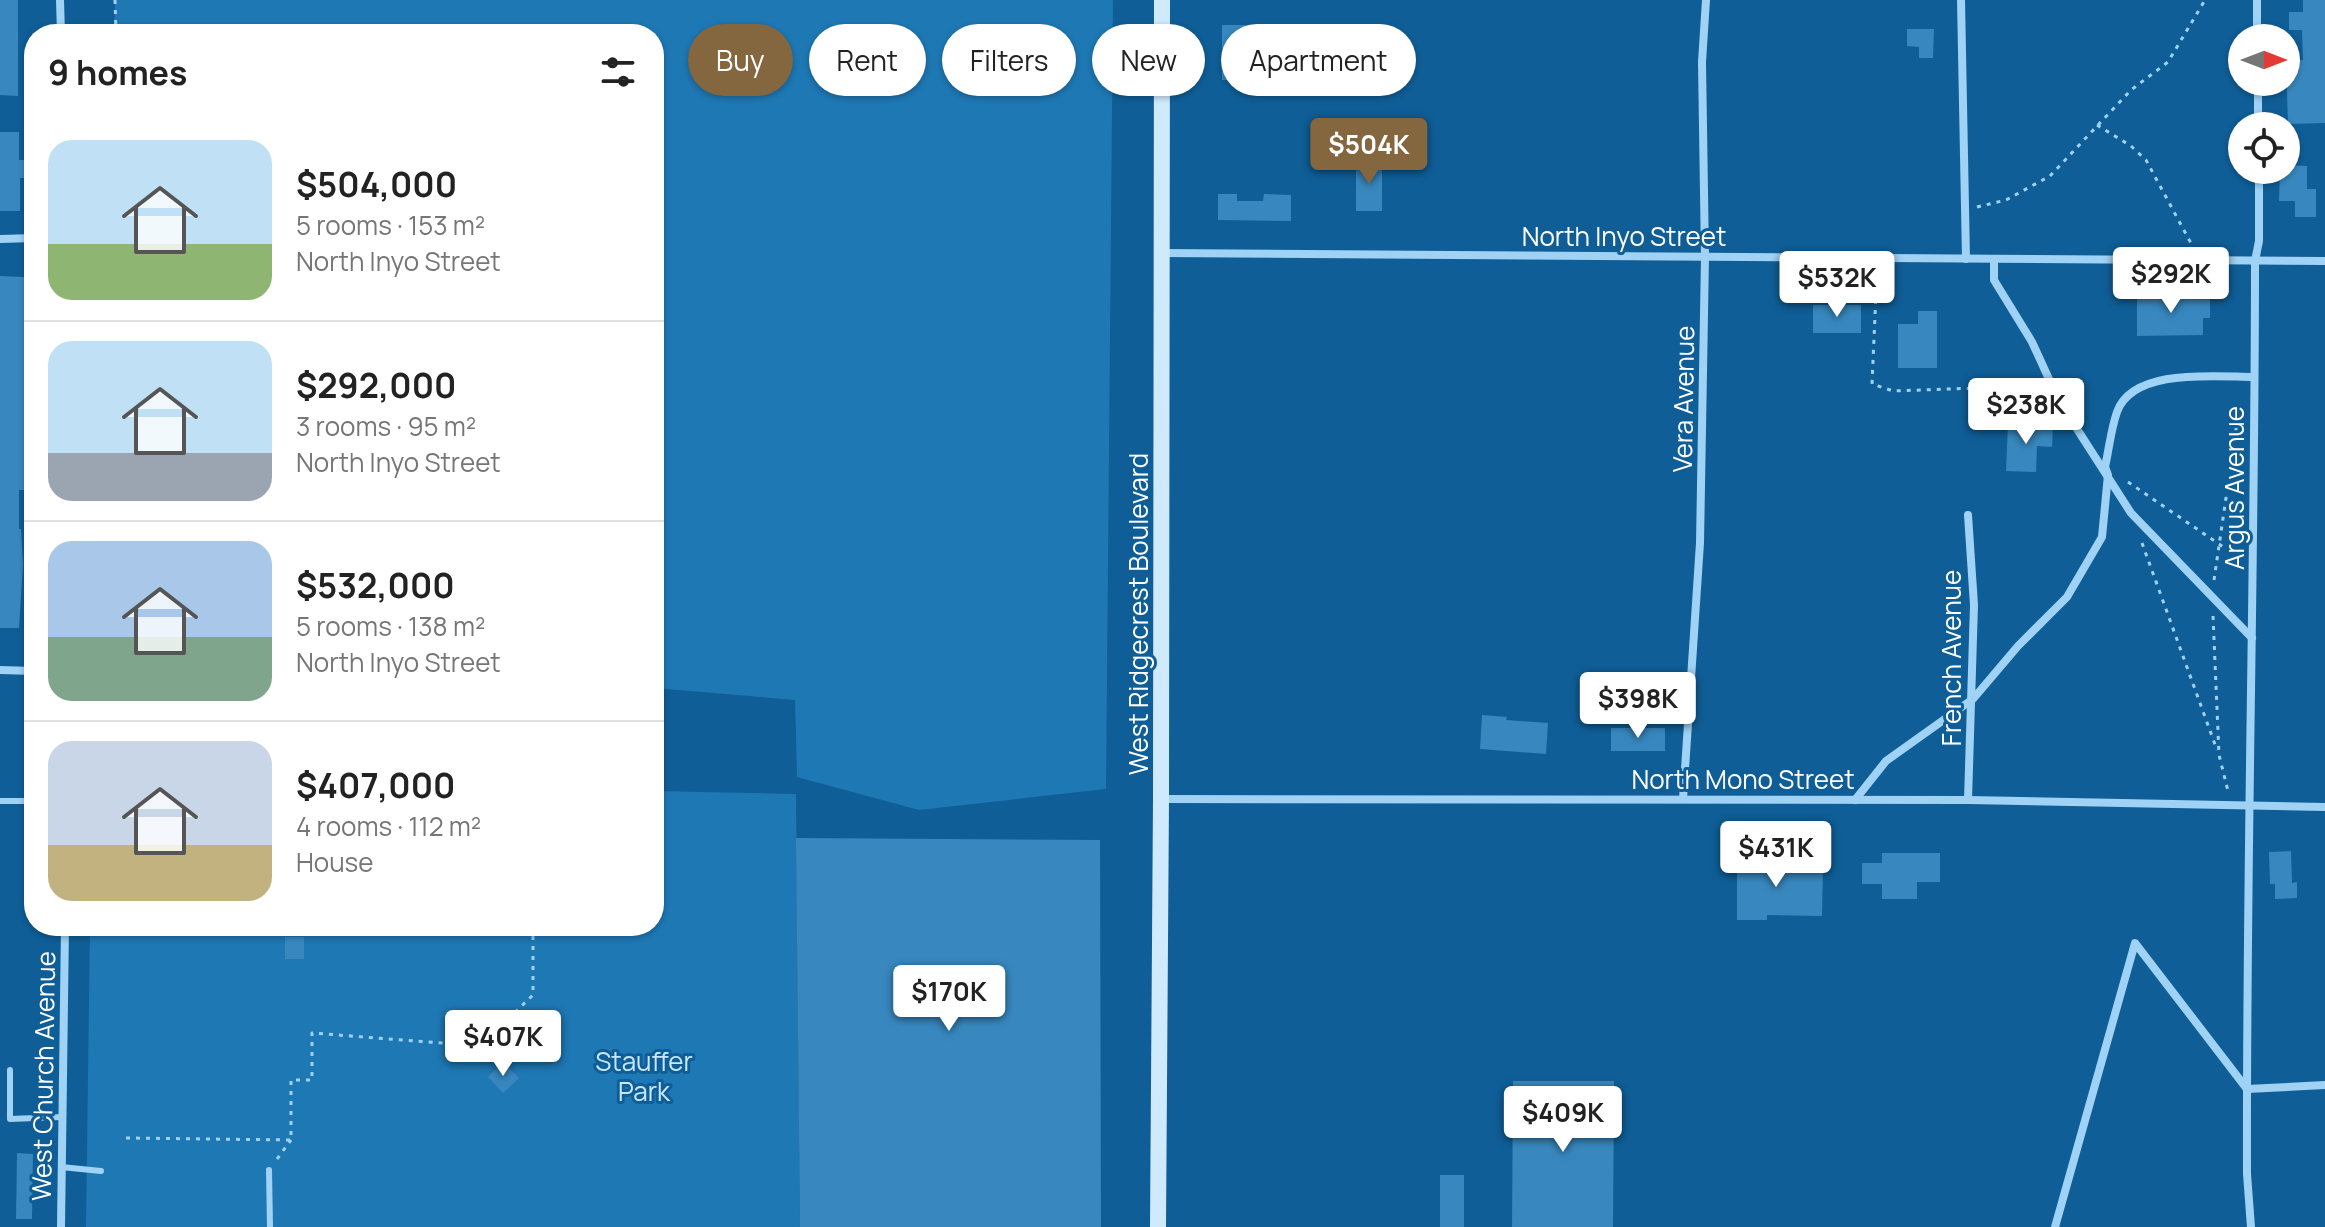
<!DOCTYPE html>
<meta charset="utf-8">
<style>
:root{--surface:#fff;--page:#f6f6f6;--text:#222;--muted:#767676;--line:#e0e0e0;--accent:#85673f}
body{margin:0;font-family:Manrope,sans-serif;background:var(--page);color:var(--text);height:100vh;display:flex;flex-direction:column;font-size:30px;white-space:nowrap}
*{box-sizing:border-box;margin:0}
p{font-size:26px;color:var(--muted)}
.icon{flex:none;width:44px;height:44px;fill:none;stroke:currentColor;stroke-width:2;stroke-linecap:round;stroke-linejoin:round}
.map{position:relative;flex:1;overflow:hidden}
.side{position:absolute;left:24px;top:24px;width:640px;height:912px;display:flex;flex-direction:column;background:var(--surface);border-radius:32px;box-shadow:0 2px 6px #0004}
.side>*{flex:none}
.banner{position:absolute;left:688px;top:24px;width:760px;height:72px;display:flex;gap:16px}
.needle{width:52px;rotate:90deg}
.fabs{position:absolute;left:2228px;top:24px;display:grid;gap:16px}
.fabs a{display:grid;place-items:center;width:72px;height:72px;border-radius:50%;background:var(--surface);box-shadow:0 2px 6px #0004;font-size:40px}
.price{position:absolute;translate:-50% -68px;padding:0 18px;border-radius:8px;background:#fff;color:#222;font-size:26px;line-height:52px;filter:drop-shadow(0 2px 4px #0008)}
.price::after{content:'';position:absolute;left:50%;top:48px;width:24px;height:18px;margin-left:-12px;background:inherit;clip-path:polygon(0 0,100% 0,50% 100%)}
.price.selected{background:var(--accent);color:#fff}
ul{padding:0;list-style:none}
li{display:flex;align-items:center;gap:24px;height:200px;padding:0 24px}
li+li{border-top:2px solid var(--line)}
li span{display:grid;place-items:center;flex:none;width:224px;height:160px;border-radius:24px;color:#555}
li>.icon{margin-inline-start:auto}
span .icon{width:96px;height:96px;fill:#fffc;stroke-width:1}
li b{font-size:34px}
h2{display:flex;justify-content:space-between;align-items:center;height:96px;padding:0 24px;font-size:34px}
.chip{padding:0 28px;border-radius:36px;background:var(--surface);box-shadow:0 2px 6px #0004;font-size:28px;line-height:72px}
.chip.selected{background:var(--accent);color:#fff}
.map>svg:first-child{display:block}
</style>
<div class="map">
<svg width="2325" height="1227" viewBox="0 0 2325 1227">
<rect width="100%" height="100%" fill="#0f5e97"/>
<g fill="#1e78b4">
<path d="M115 0H1113L1106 789 919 810 797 777 795 700 654 688V34H114Z"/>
<path d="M654 791 796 794 800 1227H86L90 926H654Z"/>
</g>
<g fill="#3888bf">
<path d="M0 0H18V96L0 95Z"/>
<path d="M2303 0H2325V123L2288 124 2286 60H2303L2302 30H2289V12H2303Z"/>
<rect x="1222" y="25" width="50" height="55"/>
<path d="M1907 29H1934L1933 58H1919V47L1907 46Z"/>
<path d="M0 132H19V160H24V178H20V211H0Z"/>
<rect x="1356" y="160" width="26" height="51"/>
<path d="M2286 165 2307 166V189H2316V217H2295V201H2279L2280 170H2286Z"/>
<path d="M1218 194H1237V201H1263L1264 194 1291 195V221L1218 220Z"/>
<path d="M0 276 24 277V490H19V529H21L23 565 19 628H0Z"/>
<path d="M2137 292H2160V298H2210V318H2203V335L2137 336Z"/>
<rect x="1813" y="305" width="48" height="28"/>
<path d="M1918 311H1937V368H1898V324H1918Z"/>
<path d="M2008 424 2053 426 2052 447 2037 446 2036 472 2006 471Z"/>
<path d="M1482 715 1507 717 1506 720 1548 723 1546 754 1480 749Z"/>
<rect x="1611" y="728" width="54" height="23"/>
<path d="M796 838 1100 840 1101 1227H800Z"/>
<path d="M1737 851H1766V866L1823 867 1822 916 1767 915V920H1737Z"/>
<path d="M2291 851 2292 883 2297 882V898L2275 899V884H2270L2269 852Z"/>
<path d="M1882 853H1940V882H1917V899H1882V884H1862V863H1882Z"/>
<rect x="285" y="937" width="19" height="22"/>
<path d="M503 1062 519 1078 503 1093 488 1077Z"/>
<path d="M1513 1081H1614L1613 1227H1512Z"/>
<path d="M17 1153 33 1154 32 1219H16Z"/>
<rect x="1440" y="1175" width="24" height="52"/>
</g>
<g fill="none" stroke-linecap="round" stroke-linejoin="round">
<g stroke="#9fd2f4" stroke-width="3" stroke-dasharray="4 6" stroke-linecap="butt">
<path d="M115 0 116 34"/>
<path d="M2097 125 2131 146 2146 160 2193 247"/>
<path d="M1977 207 2006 200 2050 176 2131 90 2168 62 2205 0"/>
<path d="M1877 270 1872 384 1893 391 1978 388"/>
<path d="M2128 482 2241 559"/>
<path d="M2142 543 2217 750"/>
<path d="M2214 580 2240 402"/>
<path d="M2213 616 2219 755 2228 791"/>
<path d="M126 1138 291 1140V1080H312V1033L480 1046 533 995V926"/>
<path d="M277 1159 291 1140"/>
</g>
<g stroke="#9fd2f4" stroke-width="6">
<path d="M0 801H34"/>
<path d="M10 1070V1119L62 1117"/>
<path d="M61 1167 101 1171"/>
<path d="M269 1170 270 1227"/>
</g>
<g stroke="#9fd2f4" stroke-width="8">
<path d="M60 0 61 34"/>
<path d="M1961 0 1966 259"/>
<path d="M2257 38V0"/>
<path d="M2258 82V126"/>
<path d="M0 239 34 238"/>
<path d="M1162 253 2325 261"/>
<path d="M1994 259V280L2032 342 2059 401 2131 513 2252 638"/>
<path d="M1968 515 1974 605 1968 800"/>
<path d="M0 670 34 671"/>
<path d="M1161 799 1968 800 2325 807"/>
<path d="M1683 799 1700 543 1705 257 1702 62 1706 0"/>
<path d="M1855 800 1886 761 1973 699 2018 646 2067 597 2102 537 2108 475 2105 467C2109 449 2111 429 2117 412 2133 367 2217 377 2254 377"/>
<path d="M61 1227 65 926"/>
<path d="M2055 1227 2135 943 2247 1089 2325 1085"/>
<path d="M2251 1227 2247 1174C2246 870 2255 565 2255 261L2259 241V170"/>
</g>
<path stroke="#cfeafd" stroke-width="16" d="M1158 1227 1161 799 1162 0"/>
</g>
<g text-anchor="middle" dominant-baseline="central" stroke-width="6" stroke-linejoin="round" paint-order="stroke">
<g font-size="26" fill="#fff" stroke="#0f5e97">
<text x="1624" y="236">North Inyo Street</text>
<text transform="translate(1683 399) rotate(-89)">Vera Avenue</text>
<text transform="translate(2234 488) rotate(-90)">Argus Avenue</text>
<text transform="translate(1138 614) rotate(-90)">West Ridgecrest Boulevard</text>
<text transform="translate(1951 658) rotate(-90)">French Avenue</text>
<text x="1743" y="779">North Mono Street</text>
<text transform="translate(43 1076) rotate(-89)">West Church Avenue</text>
</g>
<g font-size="26" fill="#c7e8fe" stroke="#0f5e97">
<text x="644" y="1061">Stauffer<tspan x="644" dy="30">Park</tspan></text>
</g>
</g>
</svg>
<div class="fabs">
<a><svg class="needle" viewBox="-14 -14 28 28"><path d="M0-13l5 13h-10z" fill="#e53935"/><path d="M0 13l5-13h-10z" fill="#767676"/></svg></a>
<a><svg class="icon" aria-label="locate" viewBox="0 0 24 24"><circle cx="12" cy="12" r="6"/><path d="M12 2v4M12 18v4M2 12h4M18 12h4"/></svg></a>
</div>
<b class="price selected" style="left:1369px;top:186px">$504K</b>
<b class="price" style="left:2171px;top:315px">$292K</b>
<b class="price" style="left:1837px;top:319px">$532K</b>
<b class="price" style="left:2026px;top:446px">$238K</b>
<b class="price" style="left:1638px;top:740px">$398K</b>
<b class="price" style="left:1776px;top:889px">$431K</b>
<b class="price" style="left:949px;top:1033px">$170K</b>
<b class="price" style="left:503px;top:1078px">$407K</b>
<b class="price" style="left:1563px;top:1154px">$409K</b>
<div class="banner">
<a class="chip selected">Buy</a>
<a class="chip">Rent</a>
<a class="chip">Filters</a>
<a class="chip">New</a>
<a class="chip">Apartment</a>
</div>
<section class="side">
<h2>9 homes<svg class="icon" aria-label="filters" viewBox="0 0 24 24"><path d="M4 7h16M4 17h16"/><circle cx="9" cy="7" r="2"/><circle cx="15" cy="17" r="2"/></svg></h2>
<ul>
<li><span style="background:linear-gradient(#bfe0f5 65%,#8fb573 0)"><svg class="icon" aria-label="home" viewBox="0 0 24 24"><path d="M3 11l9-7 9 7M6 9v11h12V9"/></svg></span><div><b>$504,000</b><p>5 rooms · 153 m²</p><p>North Inyo Street</p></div></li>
<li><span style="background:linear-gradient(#bfe0f5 70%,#9aa5b1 0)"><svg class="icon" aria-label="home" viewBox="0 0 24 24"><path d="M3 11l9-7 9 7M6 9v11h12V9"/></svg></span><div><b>$292,000</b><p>3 rooms · 95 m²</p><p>North Inyo Street</p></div></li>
<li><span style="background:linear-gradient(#a9c7e8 60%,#7fa58c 0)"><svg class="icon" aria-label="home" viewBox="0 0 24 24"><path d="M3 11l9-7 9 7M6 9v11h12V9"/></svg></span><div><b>$532,000</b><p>5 rooms · 138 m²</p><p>North Inyo Street</p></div></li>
<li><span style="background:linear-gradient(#c9d6e8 65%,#c2b280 0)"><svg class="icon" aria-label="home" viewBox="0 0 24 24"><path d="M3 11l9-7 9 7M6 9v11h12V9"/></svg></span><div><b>$407,000</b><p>4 rooms · 112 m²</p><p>House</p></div></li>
</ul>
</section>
</div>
